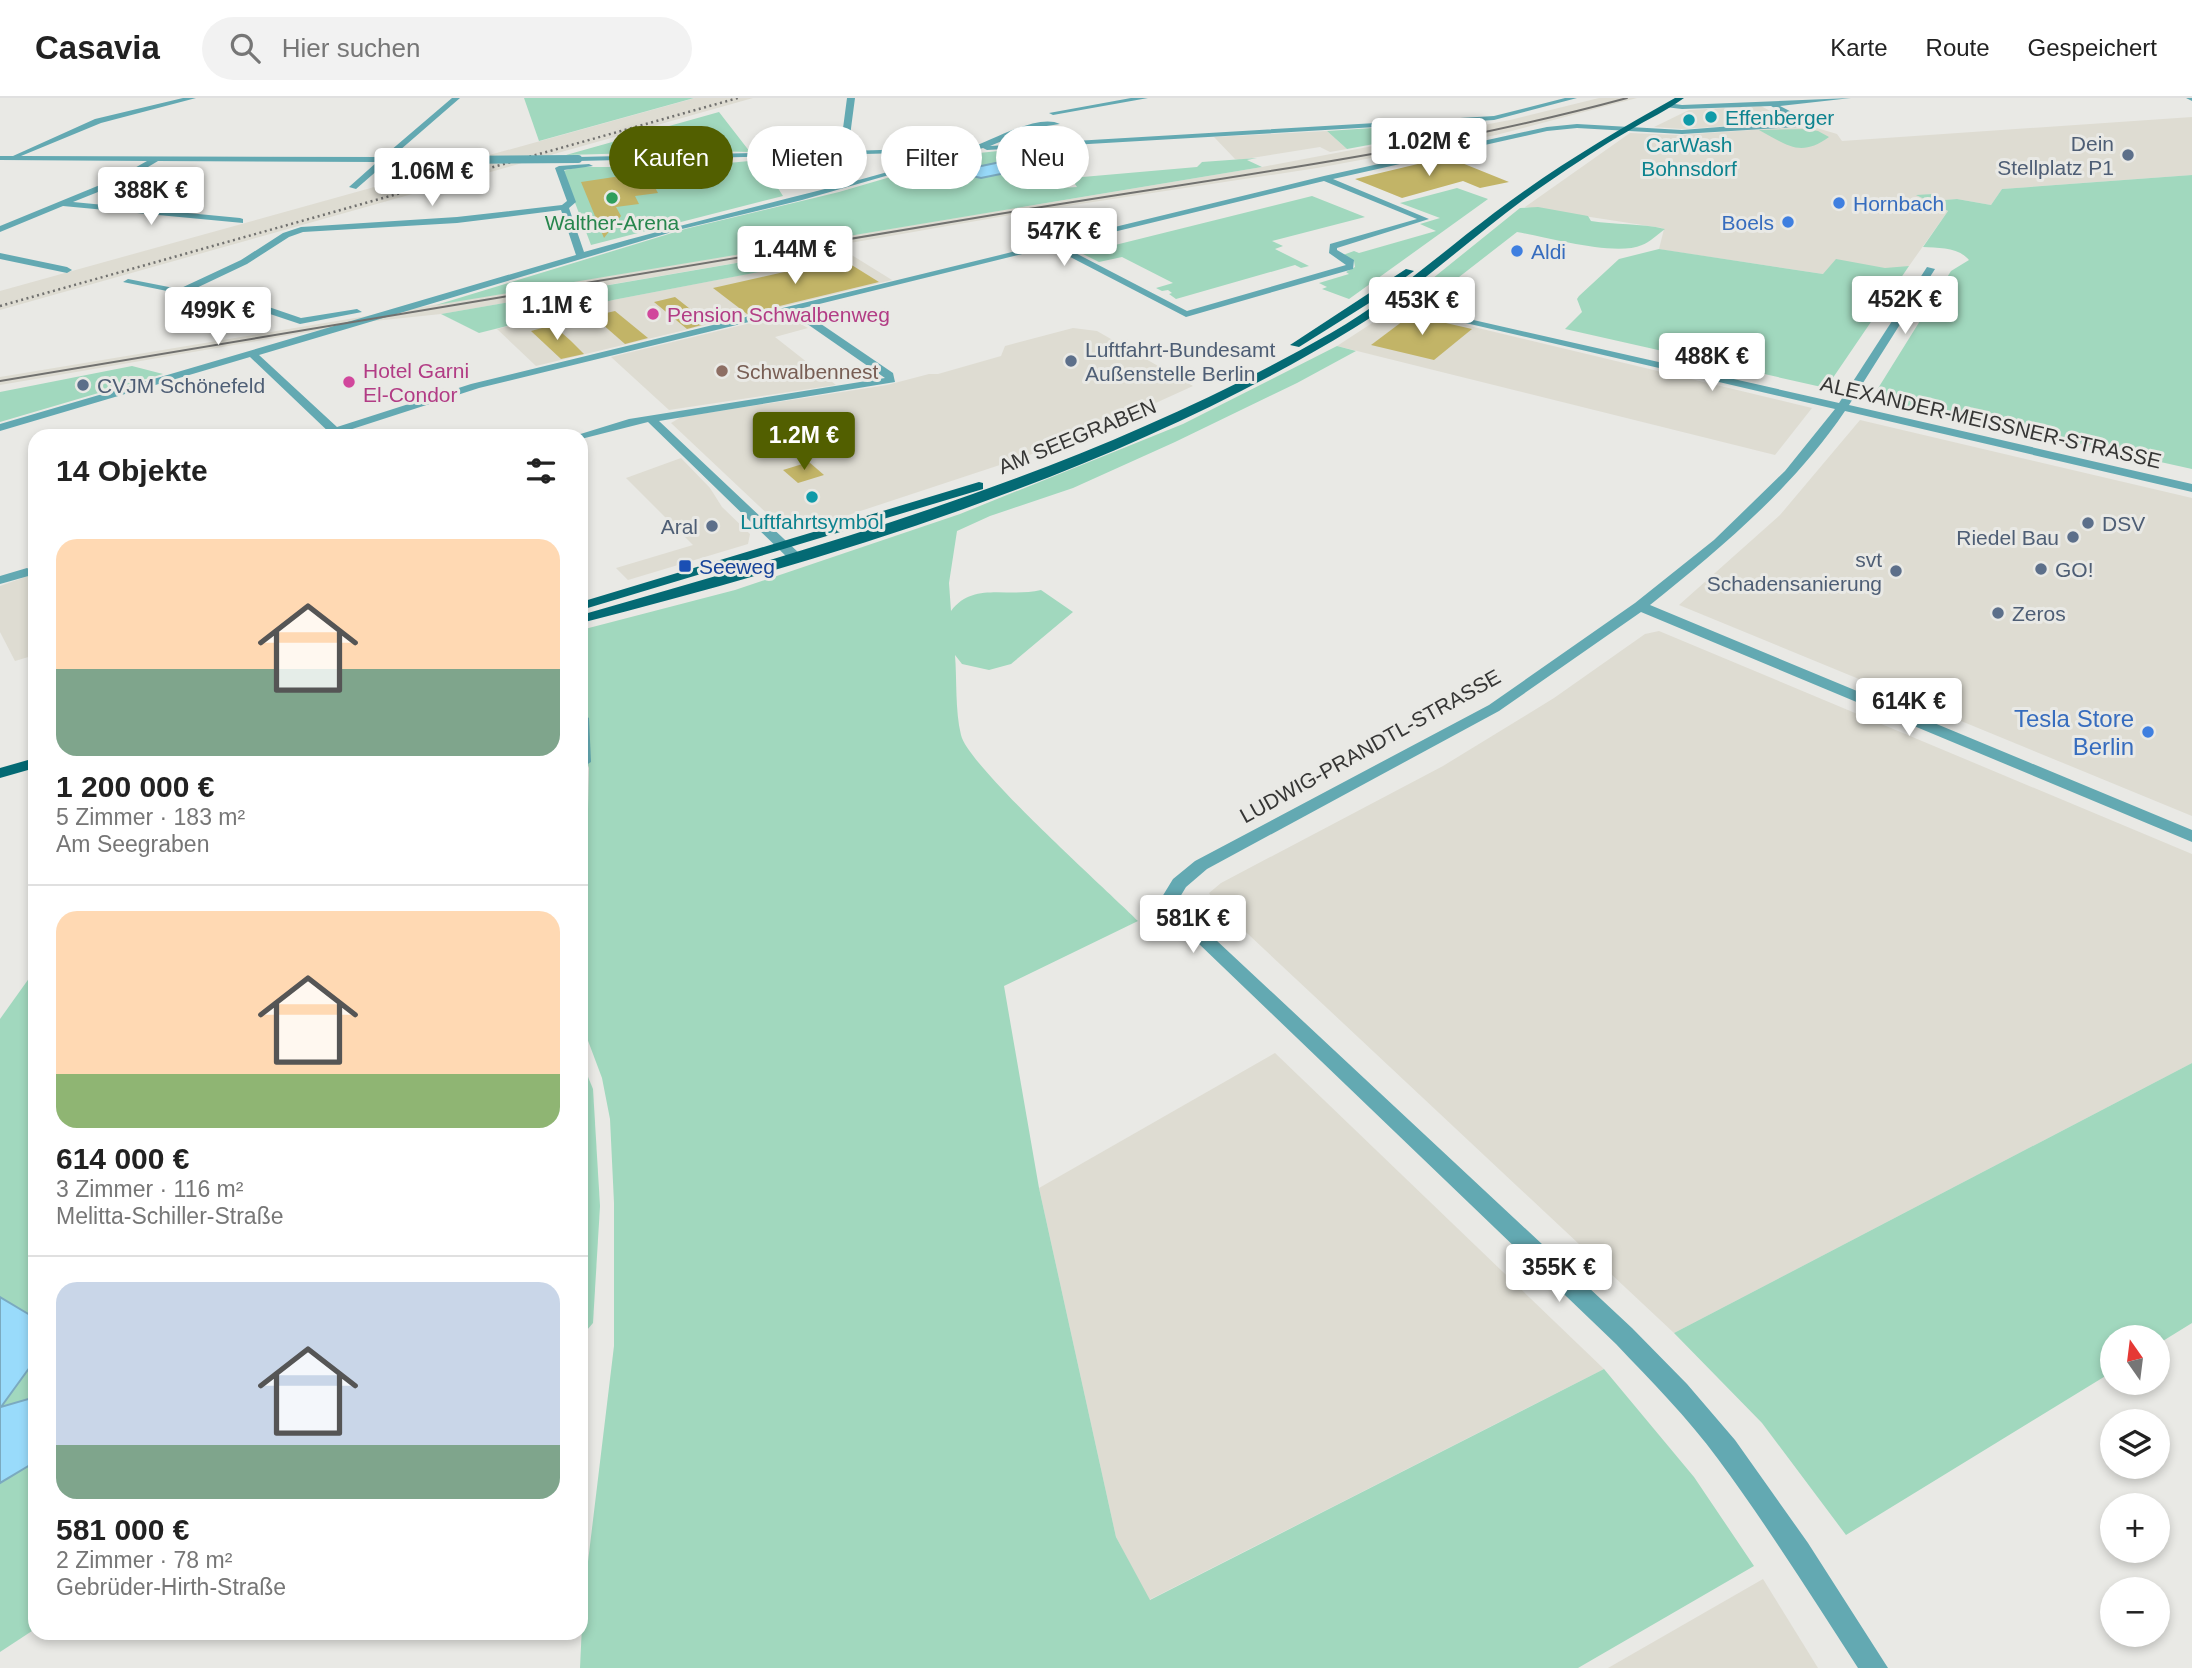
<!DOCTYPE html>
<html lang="de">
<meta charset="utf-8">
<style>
:root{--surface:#fff;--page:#f2f2f2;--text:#222;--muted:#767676;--line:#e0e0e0;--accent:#525f00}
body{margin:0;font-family:Arial,sans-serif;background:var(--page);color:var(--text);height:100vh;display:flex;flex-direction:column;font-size:26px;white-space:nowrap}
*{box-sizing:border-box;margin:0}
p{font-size:23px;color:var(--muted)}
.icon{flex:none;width:38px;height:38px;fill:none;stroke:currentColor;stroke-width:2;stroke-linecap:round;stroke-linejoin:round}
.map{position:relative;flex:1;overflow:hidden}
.details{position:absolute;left:28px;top:331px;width:560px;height:1211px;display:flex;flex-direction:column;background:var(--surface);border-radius:21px;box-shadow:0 4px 10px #0003}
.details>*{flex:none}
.guide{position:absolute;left:609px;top:28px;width:665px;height:63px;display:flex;gap:14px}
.needle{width:46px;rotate:346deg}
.tools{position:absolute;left:2100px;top:1227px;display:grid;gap:14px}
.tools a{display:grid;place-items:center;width:70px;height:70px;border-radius:50%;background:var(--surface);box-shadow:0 4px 10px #0003;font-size:35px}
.price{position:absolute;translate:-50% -60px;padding:0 16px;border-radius:7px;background:#fff;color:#222;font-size:23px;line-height:46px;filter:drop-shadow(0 2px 4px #0008)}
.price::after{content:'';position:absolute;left:50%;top:42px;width:21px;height:16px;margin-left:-10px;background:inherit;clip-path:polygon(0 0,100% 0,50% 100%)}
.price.selected{background:var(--accent);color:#fff}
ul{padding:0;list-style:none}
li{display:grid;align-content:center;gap:14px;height:371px;padding:0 28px}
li+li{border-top:2px solid var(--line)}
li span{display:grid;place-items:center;height:217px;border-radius:21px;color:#555}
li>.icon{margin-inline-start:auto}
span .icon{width:126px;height:126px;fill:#fffc;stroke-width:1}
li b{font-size:30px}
h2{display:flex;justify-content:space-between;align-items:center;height:84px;padding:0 28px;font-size:30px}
.chip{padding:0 24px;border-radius:32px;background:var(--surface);box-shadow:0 4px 10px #0003;font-size:24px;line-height:63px}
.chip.selected{background:var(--accent);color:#fff}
header{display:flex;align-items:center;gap:42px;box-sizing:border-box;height:98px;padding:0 35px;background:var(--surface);border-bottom:2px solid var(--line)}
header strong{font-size:33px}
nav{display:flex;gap:38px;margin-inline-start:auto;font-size:24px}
.search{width:490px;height:63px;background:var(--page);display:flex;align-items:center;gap:18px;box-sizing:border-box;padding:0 24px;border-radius:38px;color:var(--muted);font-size:26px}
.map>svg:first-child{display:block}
</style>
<header>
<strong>Casavia</strong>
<div class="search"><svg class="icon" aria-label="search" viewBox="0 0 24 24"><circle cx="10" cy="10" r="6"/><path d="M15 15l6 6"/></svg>Hier suchen</div>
<nav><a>Karte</a><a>Route</a><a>Gespeichert</a></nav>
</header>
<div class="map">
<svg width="2192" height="1570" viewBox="0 0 2192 1570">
<rect width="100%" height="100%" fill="#e9e9e5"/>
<g fill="#dedcd2">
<path d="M695 0H753L0 212V193Z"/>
<path d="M1599 0H1637L1496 37 1317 70 1034 113 441 216 374 223 0 287V279L1262 69 1510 22Z"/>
<path d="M1761 8 1790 24 1682 31 1654 29 1689 12Z"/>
<path d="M2192 19V77L2002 91 1991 107 1957 101 1944 102 1933 96 1918 98 1948 113 1909 168 1900 170 1823 176 1664 152 1659 151 1664 131 1662 130 1525 109 1630 35 1680 37 1810 28 1837 36 1842 43Z"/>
<path d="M1327 33 1347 51 1330 54 1320 49 1239 62 1235 61 1214 39Z"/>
<path d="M850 156 892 182 536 268 497 231 613 202Z"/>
<path d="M1403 212 1812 310 1775 357 1337 248 1389 214Z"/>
<path d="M784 217 808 230 775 239 836 287 669 312 611 259Z"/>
<path d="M1073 230 1097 233 1193 288 1103 329 1024 359 806 431 792 420 776 424 671 325 681 319 887 287 929 276H938L1001 258 1005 248Z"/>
<path d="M1860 322 2192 400V718L1679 507 1780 417Z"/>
<path d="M681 360 710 390 722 409 750 436 748 446 628 482 616 470 693 447 626 380Z"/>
<path d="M35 468V557L15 563 0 534V488L28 478 25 471Z"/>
<path d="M1659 533 2192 756V965L1674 1235 1217 807 1209 795 1221 785 1443 668 1554 600 1645 536Z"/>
<path d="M1275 955 1604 1271 1149 1502 1116 1439 1039 1090Z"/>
<path d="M1763 1481 1818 1570H1608Z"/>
</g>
<g fill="#a1d8be">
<path d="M524 0H694L539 43Z"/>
<path d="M719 14 750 54 709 53 566 57Z"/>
<path d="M1418 27 1428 36 1347 51 1327 33Z"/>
<path d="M1807 31 1818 33 1829 39C1800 60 1787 47 1759 32Z"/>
<path d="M1029 50H1066L1042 91 1077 89 1071 80 1197 69 1202 64 1257 60 1247 62 1262 69 436 207 685 131 839 94 969 56Z"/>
<path d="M760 62 783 98 591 147 563 73 578 69H643L648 63 728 65Z"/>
<path d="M2192 77V371L1872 300 1951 173 1969 162C1958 149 1939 150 1923 149L1948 113 1916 97 1933 96 1944 102 1957 101 1991 107 2002 91Z"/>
<path d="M1457 90 1488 101 1349 201 1322 191 1327 189 1319 185 1349 176 1346 174 1355 169 1354 163 1343 157 1354 153 1359 155 1436 133 1420 126 1440 120 1400 105Z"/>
<path d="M1312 98 1365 119 1272 143 1283 148 1275 151 1309 168 1301 170 1295 167 1176 201 1169 196 1172 195 1168 192 1162 193 1156 190 1173 185 1122 159 1099 164 1067 148 1086 142 1103 150Z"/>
<path d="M1538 109 1588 118 1591 123C1615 127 1640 125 1665 131 1658 136 1650 144 1642 147 1615 159 1547 139 1517 134L1432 200 1421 198 1417 193 1520 110Z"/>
<path d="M817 151 831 160 613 202 479 235 441 216Z"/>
<path d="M1659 151 1823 176 1836 161 1885 170 1909 168 1826 290 1565 231 1582 214 1577 201 1579 198 1619 161Z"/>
<path d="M1337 248 1356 253 1297 285 1175 344 1073 390 990 418 957 433 949 485 951 513C973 483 1008 500 1041 492L1073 514 1011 566 989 572 962 566 955 557C957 582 955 612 961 637 968 668 1107 792 1138 823L1004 888 1039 1090 1116 1439 1150 1502 1604 1271 1694 1379 1754 1468 1578 1570H580L583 1505 614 1248V1105L610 1021 602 980 584 932 583 916 589 670 581 647V532L735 492 960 416 1183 326Z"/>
<path d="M132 268 163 276 0 324V294Z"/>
<path d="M35 872V1220L0 1199V921Z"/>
<path d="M581 962 593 991 600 1108 593 1225 581 1239Z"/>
<path d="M2192 965V1225L2158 1246V1239H2112V1274L1846 1437 1762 1325 1674 1235Z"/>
<path d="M35 1262V1299L0 1309Z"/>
<path d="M35 1364V1531L0 1554V1385Z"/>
</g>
<g fill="#99dbfb" stroke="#7baac0" stroke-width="2">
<path d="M1010 62 1026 64 1031 70 981 80 963 76 962 72Z"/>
<path d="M0 1199 35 1220V1262L1 1309 35 1299V1364L0 1385Z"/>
</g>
<g fill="#c2b467">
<path d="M1447 59 1509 84 1480 90 1463 83 1402 100 1355 81Z"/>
<path d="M634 76 651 82 658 95 635 98 639 106 616 109 621 118 604 140 581 84Z"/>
<path d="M842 161 879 184 747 216 713 190Z"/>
<path d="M675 199 694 214 709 225 687 231 654 204Z"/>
<path d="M615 213 648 240 625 246 593 218Z"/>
<path d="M1411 217 1472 231 1434 262 1371 247Z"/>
<path d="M553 227 571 243 584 256 561 261 531 233Z"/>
<path d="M809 364 824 377 798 385 783 372Z"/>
</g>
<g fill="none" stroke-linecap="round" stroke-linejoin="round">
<g fill="#63a9b2" fill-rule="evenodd">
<path d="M183 0H196L101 25 21 58 383 59 452 0H460L392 59 445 60 448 64H387L356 91 349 89 377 64 158 63 123 84 73 104 240 120 243 121V125L63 108 0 134V128L117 80 147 63 0 62V58H13L95 21Z"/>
<path d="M847 0H855L848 53 945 50 949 52 945 54 578 63 574 61 578 59 840 53Z"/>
<path d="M1131 0H1148L1053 17 1049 15Z"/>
<path d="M1565 0H1577L1494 22 987 52 983 50 802 102 682 131 259 257 337 329 471 286 1324 78 1547 29 1577 26 1682 32 1797 23 1771 8 1682 11 1665 9 1668 5 1682 7 1851 0 1780 8 1805 21V25L1797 29 1682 36 1577 30 1547 33 1333 81 1429 121 1337 150V152L1354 162 1353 171 1186 219 1051 149 799 211 893 275 895 284 659 323 800 456 802 459 795 463 790 462 648 324 581 341V338H574L629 321 885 280 790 214 479 290 343 334 346 338H333L250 259 0 333V326L576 157 561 112 457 125 303 134 289 139 247 166 190 193 257 205 301 220 357 211 362 214 300 226 255 211 123 184 128 181 179 191 241 162 283 135 301 129 457 119 562 107 567 103 555 70 559 68 589 66 593 68 564 72 576 104 569 110 584 154C712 117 843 90 969 50 992 43 1038 15 1060 26L1033 30 990 48 1494 18ZM1324 83 1417 121 1330 146 1329 155 1346 167 1187 213 1060 147Z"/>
<path d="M2186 0H2192V3Z"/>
<path d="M0 155 67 169 72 172 67 175 0 161Z"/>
<path d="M1927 169 1935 171 1849 307 2192 386V394L1845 313C1793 390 1721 450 1650 507L2192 732V744L1641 514 1499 613 1207 771 1186 789 1180 799 1186 814 1632 1230 1687 1286 1735 1342 1808 1445 1888 1570H1858C1813 1500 1768 1429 1718 1361 1688 1320 1651 1283 1616 1246L1173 821 1162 799 1173 781 1195 763 1489 607 1635 505 1714 442 1785 373 1835 311 1371 203 1366 200 1368 198 1839 305Z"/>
<path d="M27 470 34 474 32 477 0 486V478Z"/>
<path d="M581 615 589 620 591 664 583 669Z"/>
</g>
<g fill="#046a74" fill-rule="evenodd">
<path d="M1675 0H1684C1668 12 1648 21 1630 32 1602 48 1574 66 1547 85 1480 130 1423 188 1354 230 1122 372 843 458 581 525V517C843 442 1093 371 1331 235 1390 201 1440 156 1494 115 1551 72 1612 35 1675 0Z"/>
<path d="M1406 171 1414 173 1374 202 1299 249 1290 247Z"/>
<path d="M979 384 983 385V391L581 512V504Z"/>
<path d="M35 660V670L0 680V670Z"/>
</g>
<path stroke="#71716f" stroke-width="2" d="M0 283C333 228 666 171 999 116 1209 81 1421 56 1627 0"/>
<path stroke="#71716f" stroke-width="2.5" stroke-dasharray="2 3.5" stroke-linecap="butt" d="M0 208 738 0"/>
<path stroke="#63a9b2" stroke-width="8" d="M445 62 578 61"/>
</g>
<g fill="#0f9aa8" stroke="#e9e9e5" stroke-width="2.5">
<circle cx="1711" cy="19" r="7"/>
<circle cx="1689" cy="22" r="7"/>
<circle cx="812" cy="399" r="7"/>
</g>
<g fill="#5c6f8a" stroke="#e9e9e5" stroke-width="2.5">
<circle cx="2128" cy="57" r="7"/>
<circle cx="1071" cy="263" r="7"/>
<circle cx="83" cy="287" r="7"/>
<circle cx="2088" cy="425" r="7"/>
<circle cx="712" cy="428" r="7"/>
<circle cx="2073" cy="439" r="7"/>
<circle cx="2041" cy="471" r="7"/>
<circle cx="1896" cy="473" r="7"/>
<circle cx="1998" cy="515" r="7"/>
</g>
<circle fill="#2e9e5b" stroke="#e9e9e5" stroke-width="2.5" cx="612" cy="100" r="7"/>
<g fill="#3f7fe0" stroke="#e9e9e5" stroke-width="2.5">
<circle cx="1839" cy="105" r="7"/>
<circle cx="1788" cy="124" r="7"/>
<circle cx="1517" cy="153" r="7"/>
<circle cx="2148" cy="634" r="7"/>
</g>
<g fill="#d1479c" stroke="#e9e9e5" stroke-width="2.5">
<circle cx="653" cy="216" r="7"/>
<circle cx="349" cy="284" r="7"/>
</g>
<circle fill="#8d6e63" stroke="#e9e9e5" stroke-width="2.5" cx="722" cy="273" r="7"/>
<rect fill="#1a4fb4" stroke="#e9e9e5" stroke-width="2.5" x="678" y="461" width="14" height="14" rx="3.5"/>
<g text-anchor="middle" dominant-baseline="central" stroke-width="6" stroke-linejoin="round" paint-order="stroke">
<g font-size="21" fill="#0d838f" stroke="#e9e9e5">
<text x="1725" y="19" text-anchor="start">Effenberger</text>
<text x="1689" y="46">CarWash<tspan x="1689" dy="24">Bohnsdorf</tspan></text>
<text x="812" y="423">Luftfahrtsymbol</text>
</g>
<g font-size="21" fill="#4e5e75" stroke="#e9e9e5" text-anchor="start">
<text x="2114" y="45" text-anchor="end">Dein<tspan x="2114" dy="24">Stellplatz P1</tspan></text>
<text x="1085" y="251">Luftfahrt-Bundesamt<tspan x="1085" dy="24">Außenstelle Berlin</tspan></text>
<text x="97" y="287">CVJM Schönefeld</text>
<text x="2102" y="425">DSV</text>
<text x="698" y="428" text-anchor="end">Aral</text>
<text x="2059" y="439" text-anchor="end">Riedel Bau</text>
<text x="1882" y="461" text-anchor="end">svt<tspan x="1882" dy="24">Schadensanierung</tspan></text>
<text x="2055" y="471">GO!</text>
<text x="2012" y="515">Zeros</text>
</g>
<g font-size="21" fill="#366cbe" stroke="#e9e9e5" text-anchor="start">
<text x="1853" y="105">Hornbach</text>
<text x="1774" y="124" text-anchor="end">Boels</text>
<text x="1531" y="153">Aldi</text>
</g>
<g font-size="21" fill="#27864d" stroke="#e9e9e5">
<text x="612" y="124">Walther-Arena</text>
</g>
<g font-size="21" fill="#b23c85" stroke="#e9e9e5" text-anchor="start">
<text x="667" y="216">Pension Schwalbenweg</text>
<text x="363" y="272">Hotel Garni<tspan x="363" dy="24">El-Condor</tspan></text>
</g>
<g font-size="21" fill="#785e54" stroke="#e9e9e5" text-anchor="start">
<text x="736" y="273">Schwalbennest</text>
</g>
<g font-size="21" fill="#363635" stroke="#e9e9e5">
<text transform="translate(1991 324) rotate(13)">ALEXANDER-MEISSNER-STRASSE</text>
<text transform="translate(1077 338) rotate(-22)">AM SEEGRABEN</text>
<text transform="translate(1370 648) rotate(-29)">LUDWIG-PRANDTL-STRASSE</text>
</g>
<g font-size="21" fill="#164399" stroke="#e9e9e5" text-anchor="start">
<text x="699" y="468">Seeweg</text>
</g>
<g font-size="24" fill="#366cbe" stroke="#e9e9e5" text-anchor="end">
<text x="2134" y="620">Tesla Store<tspan x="2134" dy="28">Berlin</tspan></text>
</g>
</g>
</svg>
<div class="tools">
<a><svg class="needle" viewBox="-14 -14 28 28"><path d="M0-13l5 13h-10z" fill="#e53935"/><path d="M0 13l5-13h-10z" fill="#767676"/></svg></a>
<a><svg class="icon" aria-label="layers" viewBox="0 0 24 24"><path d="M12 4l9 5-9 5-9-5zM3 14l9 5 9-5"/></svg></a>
<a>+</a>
<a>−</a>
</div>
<b class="price" style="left:1429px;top:80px">1.02M €</b>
<b class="price" style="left:432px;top:110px">1.06M €</b>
<b class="price" style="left:151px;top:129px">388K €</b>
<b class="price" style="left:1064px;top:170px">547K €</b>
<b class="price" style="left:795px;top:188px">1.44M €</b>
<b class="price" style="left:1905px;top:238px">452K €</b>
<b class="price" style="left:1422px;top:239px">453K €</b>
<b class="price" style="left:557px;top:244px">1.1M €</b>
<b class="price" style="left:218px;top:249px">499K €</b>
<b class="price" style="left:1712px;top:295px">488K €</b>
<b class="price selected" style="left:804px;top:374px">1.2M €</b>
<b class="price" style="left:1909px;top:640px">614K €</b>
<b class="price" style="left:1193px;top:857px">581K €</b>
<b class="price" style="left:1559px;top:1206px">355K €</b>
<div class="guide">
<a class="chip selected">Kaufen</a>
<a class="chip">Mieten</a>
<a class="chip">Filter</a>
<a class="chip">Neu</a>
</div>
<section class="details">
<h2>14 Objekte<svg class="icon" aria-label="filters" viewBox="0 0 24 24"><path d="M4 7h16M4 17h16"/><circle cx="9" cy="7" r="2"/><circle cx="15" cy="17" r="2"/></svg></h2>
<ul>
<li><span style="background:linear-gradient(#ffd9b3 60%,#7fa58c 0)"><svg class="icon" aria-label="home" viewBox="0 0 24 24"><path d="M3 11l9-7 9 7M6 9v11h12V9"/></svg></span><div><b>1 200 000 €</b><p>5 Zimmer · 183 m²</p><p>Am Seegraben</p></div></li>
<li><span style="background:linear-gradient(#ffd9b3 75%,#8fb573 0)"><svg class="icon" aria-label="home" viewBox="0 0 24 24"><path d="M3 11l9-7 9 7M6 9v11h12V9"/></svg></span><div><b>614 000 €</b><p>3 Zimmer · 116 m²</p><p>Melitta-Schiller-Straße</p></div></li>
<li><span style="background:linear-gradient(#c9d6e8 75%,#7fa58c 0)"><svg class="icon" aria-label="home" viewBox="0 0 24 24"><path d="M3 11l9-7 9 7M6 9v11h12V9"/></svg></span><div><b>581 000 €</b><p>2 Zimmer · 78 m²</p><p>Gebrüder-Hirth-Straße</p></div></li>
</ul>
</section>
</div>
